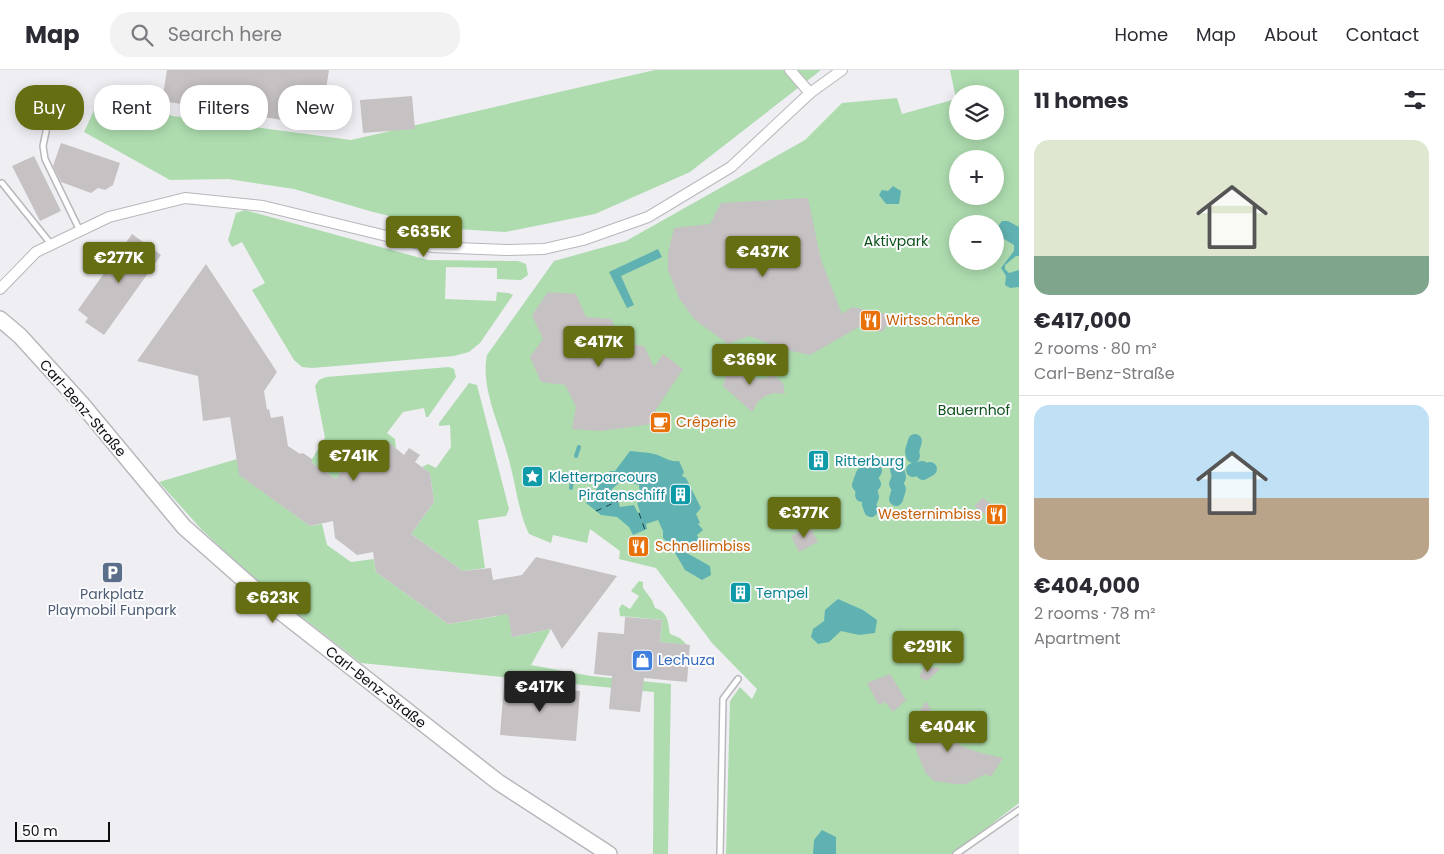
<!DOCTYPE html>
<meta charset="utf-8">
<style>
:root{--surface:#fff;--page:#f2f2f3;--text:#2b2b33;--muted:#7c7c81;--line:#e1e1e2;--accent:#666e14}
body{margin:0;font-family:Poppins,sans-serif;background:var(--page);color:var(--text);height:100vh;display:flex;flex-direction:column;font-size:19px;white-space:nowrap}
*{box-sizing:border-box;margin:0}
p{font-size:16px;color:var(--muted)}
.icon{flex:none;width:28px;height:28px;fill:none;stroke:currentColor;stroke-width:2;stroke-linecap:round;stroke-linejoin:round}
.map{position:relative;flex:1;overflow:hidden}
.drawer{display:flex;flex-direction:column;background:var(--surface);width:425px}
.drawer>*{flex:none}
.banner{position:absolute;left:15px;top:15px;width:475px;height:45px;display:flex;gap:10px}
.buttons{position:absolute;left:949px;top:15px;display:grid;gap:10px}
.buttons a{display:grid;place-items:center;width:55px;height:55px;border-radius:50%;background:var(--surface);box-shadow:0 2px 12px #0003;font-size:25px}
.scale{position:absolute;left:15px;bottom:12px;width:95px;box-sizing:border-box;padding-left:5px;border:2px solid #0d0d0f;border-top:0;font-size:14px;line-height:18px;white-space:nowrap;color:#0d0d0f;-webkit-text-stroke:4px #fcfcff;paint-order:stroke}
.price{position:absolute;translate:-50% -42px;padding:0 11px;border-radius:5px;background:var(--accent);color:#fff;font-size:16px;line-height:32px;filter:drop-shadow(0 1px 2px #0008)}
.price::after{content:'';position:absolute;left:50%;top:30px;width:15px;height:11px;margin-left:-8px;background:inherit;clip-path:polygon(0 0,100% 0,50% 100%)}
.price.selected{background:#222;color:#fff}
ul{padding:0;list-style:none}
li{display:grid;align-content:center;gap:10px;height:265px;padding:0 15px}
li+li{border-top:1px solid var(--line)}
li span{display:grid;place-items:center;height:155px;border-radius:15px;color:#555}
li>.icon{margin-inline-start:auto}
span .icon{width:90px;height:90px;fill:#fffc;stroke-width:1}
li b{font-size:21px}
h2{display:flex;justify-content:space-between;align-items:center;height:60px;padding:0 15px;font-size:21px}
.pill{padding:0 18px;border-radius:20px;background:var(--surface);box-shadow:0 2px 12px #0003;font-size:18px;line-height:45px}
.pill.selected{background:var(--accent);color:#fff}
header{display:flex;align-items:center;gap:30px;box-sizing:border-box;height:70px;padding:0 25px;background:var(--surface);border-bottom:1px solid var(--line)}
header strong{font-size:24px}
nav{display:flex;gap:28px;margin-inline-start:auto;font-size:18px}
.search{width:350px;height:45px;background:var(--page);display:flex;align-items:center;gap:12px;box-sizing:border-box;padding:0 18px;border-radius:20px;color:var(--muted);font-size:19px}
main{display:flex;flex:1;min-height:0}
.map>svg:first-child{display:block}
</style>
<header>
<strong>Map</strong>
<div class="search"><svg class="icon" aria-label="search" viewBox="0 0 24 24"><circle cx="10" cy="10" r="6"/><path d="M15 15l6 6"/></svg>Search here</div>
<nav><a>Home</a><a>Map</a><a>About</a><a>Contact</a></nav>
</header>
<main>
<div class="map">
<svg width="1019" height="784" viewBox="0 0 1019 784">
<rect width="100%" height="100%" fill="#efeef3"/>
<g fill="#aedcaf" fill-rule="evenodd">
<path d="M655 0H821L690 102 595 144 505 162 440 158 373 142 294 119 228 109 170 110 84 62 103 21 173 46 351 70Z"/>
<path d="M950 0H1019V733L953 784H726L730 631 740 617 752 629 757 619 712 573 656 498 619 489 620 481 590 459 587 473 553 465 551 473 529 464C518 441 516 415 509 390 501 357 480 319 487 285L554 191 626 171 805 70 842 33 897 28 902 44 956 29ZM958 24H995V61H958ZM958 89H995V126H958ZM958 154H995V191H958Z"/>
<path d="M245 140 428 190 518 191 526 194 528 205 521 210 497 209V198L446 197 445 229 496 231 497 222 509 223 513 225 480 273 469 282 454 286 312 298 302 297 294 290 252 220 265 213 242 172 232 177 228 170 236 143Z"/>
<path d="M449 297 454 299 456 307 428 347H426L424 338 403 342 387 363 395 369 396 379 388 372 358 377 336 409 312 393V389L325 368 315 316 319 310 326 307Z"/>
<path d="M469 313 477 315 509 439 506 446 478 450 485 498 463 501 411 464 434 432 430 403 422 397 428 394 436 398 451 377 450 355 439 356V353Z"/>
<path d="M237 389 240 405 310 456 322 454 327 475 351 492 374 489 376 502 448 554 498 546 508 540 512 567 551 559 531 595 591 606 671 614 668 784H653L654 622 361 593 262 516 202 460 159 412Z"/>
<path d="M639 511 643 512V518L652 530 655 538C668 542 668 552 670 564L680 568 687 575 660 572 662 550 620 546 619 539 622 534 630 539 639 526 631 521Z"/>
</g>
<g fill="#60b2b2" fill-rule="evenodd">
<path d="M893 116 901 121 899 134H886L879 125 882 120 888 121Z"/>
<path d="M1002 151H1008L1019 157V186H1016L1005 195V199L1009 203 1019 200V217L1010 218 1005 215 1006 206 1001 198 1014 181V175L999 166V155Z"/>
<path d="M658 179 662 187 621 206 634 235 627 238 609 202Z"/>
<path d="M630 381C637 382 646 382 654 384 661 385 670 393 679 391L684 402 682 406 686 408 701 438 696 444 700 453 698 454 703 460 697 465 699 469 692 475 684 478 685 482 710 496 711 505 702 510 685 500 671 476 663 468V461L658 450 646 454 647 459 633 465 629 457 617 447 601 445 586 433 610 401H615ZM628 412 639 415 640 425 638 426 640 432 637 433 640 442 638 443 634 435 620 437 618 431H612V419L619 413Z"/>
<path d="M838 529 863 540 877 550 875 563 859 565 841 561 829 572 818 574 811 567 813 559 824 551 825 540Z"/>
<path d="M822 760 836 767V784H813L814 770Z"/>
</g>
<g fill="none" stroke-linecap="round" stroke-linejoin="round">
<g stroke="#60b2b2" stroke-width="4">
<path d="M576 386 579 377"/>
<path d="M571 418 573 404"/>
</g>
<g stroke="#60b2b2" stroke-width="14">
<path d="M913 386 912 381 915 371"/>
<path d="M913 400 922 398 923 403 930 399"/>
<path d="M862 425 863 420 859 415 863 404"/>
<path d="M896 429 899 419 896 414 899 407 897 399"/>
<path d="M871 440 869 434 872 427 870 419 874 414 870 407 875 401"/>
</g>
<g stroke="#163d3d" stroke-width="1" stroke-dasharray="6 5" stroke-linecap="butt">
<path d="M596 441 618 431"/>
<path d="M639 443 645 460"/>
</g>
</g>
<g fill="#c6c1c2">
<path d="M167 0H329L320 56 162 31Z"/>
<path d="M412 26 415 59 363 63 360 30Z"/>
<path d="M61 73 120 93 113 115 105 120 98 118 91 123 61 112 53 96Z"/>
<path d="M34 86 61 141 40 151 12 96Z"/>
<path d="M808 128 821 190 842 244 852 237 912 249 911 254H888L882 262 859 257 810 285 787 280 749 266 728 274 694 249 679 228 668 200V183L674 158 710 154 721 133Z"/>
<path d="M132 164 161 185 104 265 85 252 88 248 78 240Z"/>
<path d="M206 194 277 302 264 321 267 340 269 339 271 348 283 346 288 376 300 384 303 383 312 389V393L336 409 358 377 388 372 404 385 409 378 420 385 415 392 430 403 434 432 411 464 463 501 491 498 493 510 522 505 536 487 617 506 562 579 551 559 512 567 508 544 448 554 376 502 373 482 357 485 335 468 333 451 310 456 239 405 230 347 203 351 198 306 137 291Z"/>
<path d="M548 222 576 224 586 247 611 249 622 273 644 276 654 297 663 284 683 299 655 341 666 349 659 360 652 354 601 361 572 359 576 337 565 315 541 312 530 287 543 269 532 245Z"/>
<path d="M743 293 746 303 754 308 764 309 773 305 783 313 785 324 774 323 765 326 758 332 752 342 723 316 729 295Z"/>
<path d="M983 428 1003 443 997 452 974 436Z"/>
<path d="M810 457 818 472 799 482 791 466Z"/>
<path d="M625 547 662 550 660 572 690 575 687 612 644 608 640 642 609 639 612 606 594 604 598 562 624 564Z"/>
<path d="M924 597 941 598 927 611 919 607Z"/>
<path d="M890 604 906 630 893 642 885 632 879 635 867 613Z"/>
<path d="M504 615 580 621 576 671 500 665Z"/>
<path d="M926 631 941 658 961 676 981 683 1003 688 991 707 986 704 966 714H955L934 711 925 702 916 680 915 660 910 657Z"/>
</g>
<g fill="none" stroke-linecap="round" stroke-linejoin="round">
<defs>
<g id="lane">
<path d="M49 47 43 76 45 89 80 161"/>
<path d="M2 113 51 174"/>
<path d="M720 784 723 629 738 609"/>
<path d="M956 784 1019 740"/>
</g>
<g id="street">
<path d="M790 0 810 23"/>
<path d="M0 219 36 182 109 147 185 128 263 136 432 177 506 180 544 179 583 170 648 147 731 97 810 23 842 0"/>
</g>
<path id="secondary" d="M0 249 20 266 81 333 184 457 277 539 498 712 609 784"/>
</defs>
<use href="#lane" stroke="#b8b7bc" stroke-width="8"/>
<use href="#street" stroke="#b8b7bc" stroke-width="12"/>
<use href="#secondary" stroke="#b8b7bc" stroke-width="18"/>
<use href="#lane" stroke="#fff" stroke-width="5"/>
<use href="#street" stroke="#fff" stroke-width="10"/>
<use href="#secondary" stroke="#fff" stroke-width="15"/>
</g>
<defs>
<symbol id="restaurant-square" viewBox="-11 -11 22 22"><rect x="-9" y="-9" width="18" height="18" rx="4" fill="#e8710a" stroke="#fcfcff"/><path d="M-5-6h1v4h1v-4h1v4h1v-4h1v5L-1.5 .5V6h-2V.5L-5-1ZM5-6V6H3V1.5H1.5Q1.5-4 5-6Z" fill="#fff"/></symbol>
<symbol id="cafe-square" viewBox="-11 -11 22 22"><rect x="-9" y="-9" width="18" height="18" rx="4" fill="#e8710a" stroke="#fcfcff"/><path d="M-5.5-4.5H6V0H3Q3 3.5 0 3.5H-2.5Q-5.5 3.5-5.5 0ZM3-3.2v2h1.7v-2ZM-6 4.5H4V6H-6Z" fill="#fff"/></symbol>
<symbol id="building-square" viewBox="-11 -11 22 22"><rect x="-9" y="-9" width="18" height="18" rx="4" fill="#0f9aa8" stroke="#fcfcff"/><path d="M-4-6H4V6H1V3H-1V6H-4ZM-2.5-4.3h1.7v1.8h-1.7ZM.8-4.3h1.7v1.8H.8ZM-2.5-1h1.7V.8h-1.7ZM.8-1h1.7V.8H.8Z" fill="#fff"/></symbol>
<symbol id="sight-square" viewBox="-11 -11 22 22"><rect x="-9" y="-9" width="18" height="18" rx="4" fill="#0f9aa8" stroke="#fcfcff"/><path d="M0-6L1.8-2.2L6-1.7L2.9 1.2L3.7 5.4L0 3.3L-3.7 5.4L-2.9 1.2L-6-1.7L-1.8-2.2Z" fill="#fff"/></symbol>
<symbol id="parking-square" viewBox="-11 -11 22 22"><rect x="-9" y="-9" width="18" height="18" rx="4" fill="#5c6f8a" stroke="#fcfcff"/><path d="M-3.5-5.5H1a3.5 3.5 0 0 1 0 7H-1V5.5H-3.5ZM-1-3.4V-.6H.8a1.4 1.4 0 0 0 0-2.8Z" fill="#fff"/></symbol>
<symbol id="shop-square" viewBox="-11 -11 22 22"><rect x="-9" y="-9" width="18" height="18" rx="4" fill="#3f7fe0" stroke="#fcfcff"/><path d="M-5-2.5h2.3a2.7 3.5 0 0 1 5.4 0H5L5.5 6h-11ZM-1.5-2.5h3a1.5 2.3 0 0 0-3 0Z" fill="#fff"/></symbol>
</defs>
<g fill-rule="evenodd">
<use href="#restaurant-square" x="858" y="238" width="25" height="25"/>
<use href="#cafe-square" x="648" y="340" width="25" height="25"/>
<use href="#building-square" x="806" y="378" width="25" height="25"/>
<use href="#sight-square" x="520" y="394" width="25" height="25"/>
<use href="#building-square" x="668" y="412" width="25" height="25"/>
<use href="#restaurant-square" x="984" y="432" width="25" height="25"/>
<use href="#restaurant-square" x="626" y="464" width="25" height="25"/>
<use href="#parking-square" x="100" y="490" width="25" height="25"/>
<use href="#building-square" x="728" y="510" width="25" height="25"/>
<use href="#shop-square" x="630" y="578" width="25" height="25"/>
</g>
<g text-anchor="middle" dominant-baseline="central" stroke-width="4" stroke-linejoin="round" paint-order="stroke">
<g font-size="14" fill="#0e521a" stroke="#fcfcff">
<text x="896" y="171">Aktivpark</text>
<text x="974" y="340">Bauernhof</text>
</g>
<g font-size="14" fill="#c56008" stroke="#fcfcff" text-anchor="start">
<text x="886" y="250">Wirtsschänke</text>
<text x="676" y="352">Crêperie</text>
<text x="981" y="444" text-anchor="end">Westernimbiss</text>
<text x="655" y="476">Schnellimbiss</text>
</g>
<g font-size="14" fill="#0d0d0f" stroke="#fcfcff">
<text transform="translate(83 338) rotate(49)">Carl-Benz-Straße</text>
<text transform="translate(376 617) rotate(38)">Carl-Benz-Straße</text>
</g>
<g font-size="14" fill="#0d838f" stroke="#fcfcff" text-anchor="start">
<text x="835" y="391">Ritterburg</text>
<text x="549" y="407">Kletterparcours</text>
<text x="665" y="425" text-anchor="end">Piratenschiff</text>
<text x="756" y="523">Tempel</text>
</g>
<g font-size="14" fill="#4e5e75" stroke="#fcfcff">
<text x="112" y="524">Parkplatz<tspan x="112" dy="16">Playmobil Funpark</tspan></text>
</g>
<g font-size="14" fill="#366cbe" stroke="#fcfcff" text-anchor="start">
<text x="658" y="590">Lechuza</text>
</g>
</g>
</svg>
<div class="buttons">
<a><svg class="icon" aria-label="layers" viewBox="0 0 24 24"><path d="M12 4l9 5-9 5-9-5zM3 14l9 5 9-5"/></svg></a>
<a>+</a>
<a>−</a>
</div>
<div class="scale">50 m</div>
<b class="price" style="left:424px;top:188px">€635K</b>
<b class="price" style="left:763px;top:208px">€437K</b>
<b class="price" style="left:119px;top:214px">€277K</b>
<b class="price" style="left:599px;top:298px">€417K</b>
<b class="price" style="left:750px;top:316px">€369K</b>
<b class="price" style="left:354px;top:412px">€741K</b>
<b class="price" style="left:804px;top:469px">€377K</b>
<b class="price" style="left:273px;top:554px">€623K</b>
<b class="price" style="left:928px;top:603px">€291K</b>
<b class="price selected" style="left:540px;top:643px">€417K</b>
<b class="price" style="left:948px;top:683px">€404K</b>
<div class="banner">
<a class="pill selected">Buy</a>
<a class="pill">Rent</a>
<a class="pill">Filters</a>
<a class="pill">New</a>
</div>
</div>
<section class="drawer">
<h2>11 homes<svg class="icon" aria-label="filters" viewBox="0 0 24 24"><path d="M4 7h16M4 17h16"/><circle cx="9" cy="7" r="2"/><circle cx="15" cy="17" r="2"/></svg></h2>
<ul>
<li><span style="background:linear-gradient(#dfe7d0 75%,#7fa58c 0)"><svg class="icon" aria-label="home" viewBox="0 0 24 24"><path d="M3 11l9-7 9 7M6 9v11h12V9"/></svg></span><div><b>€417,000</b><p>2 rooms · 80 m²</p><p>Carl-Benz-Straße</p></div></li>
<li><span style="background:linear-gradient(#bfe0f5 60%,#b9a48a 0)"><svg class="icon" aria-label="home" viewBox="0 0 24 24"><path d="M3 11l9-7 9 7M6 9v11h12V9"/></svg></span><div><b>€404,000</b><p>2 rooms · 78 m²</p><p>Apartment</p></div></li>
</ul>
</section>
</main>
